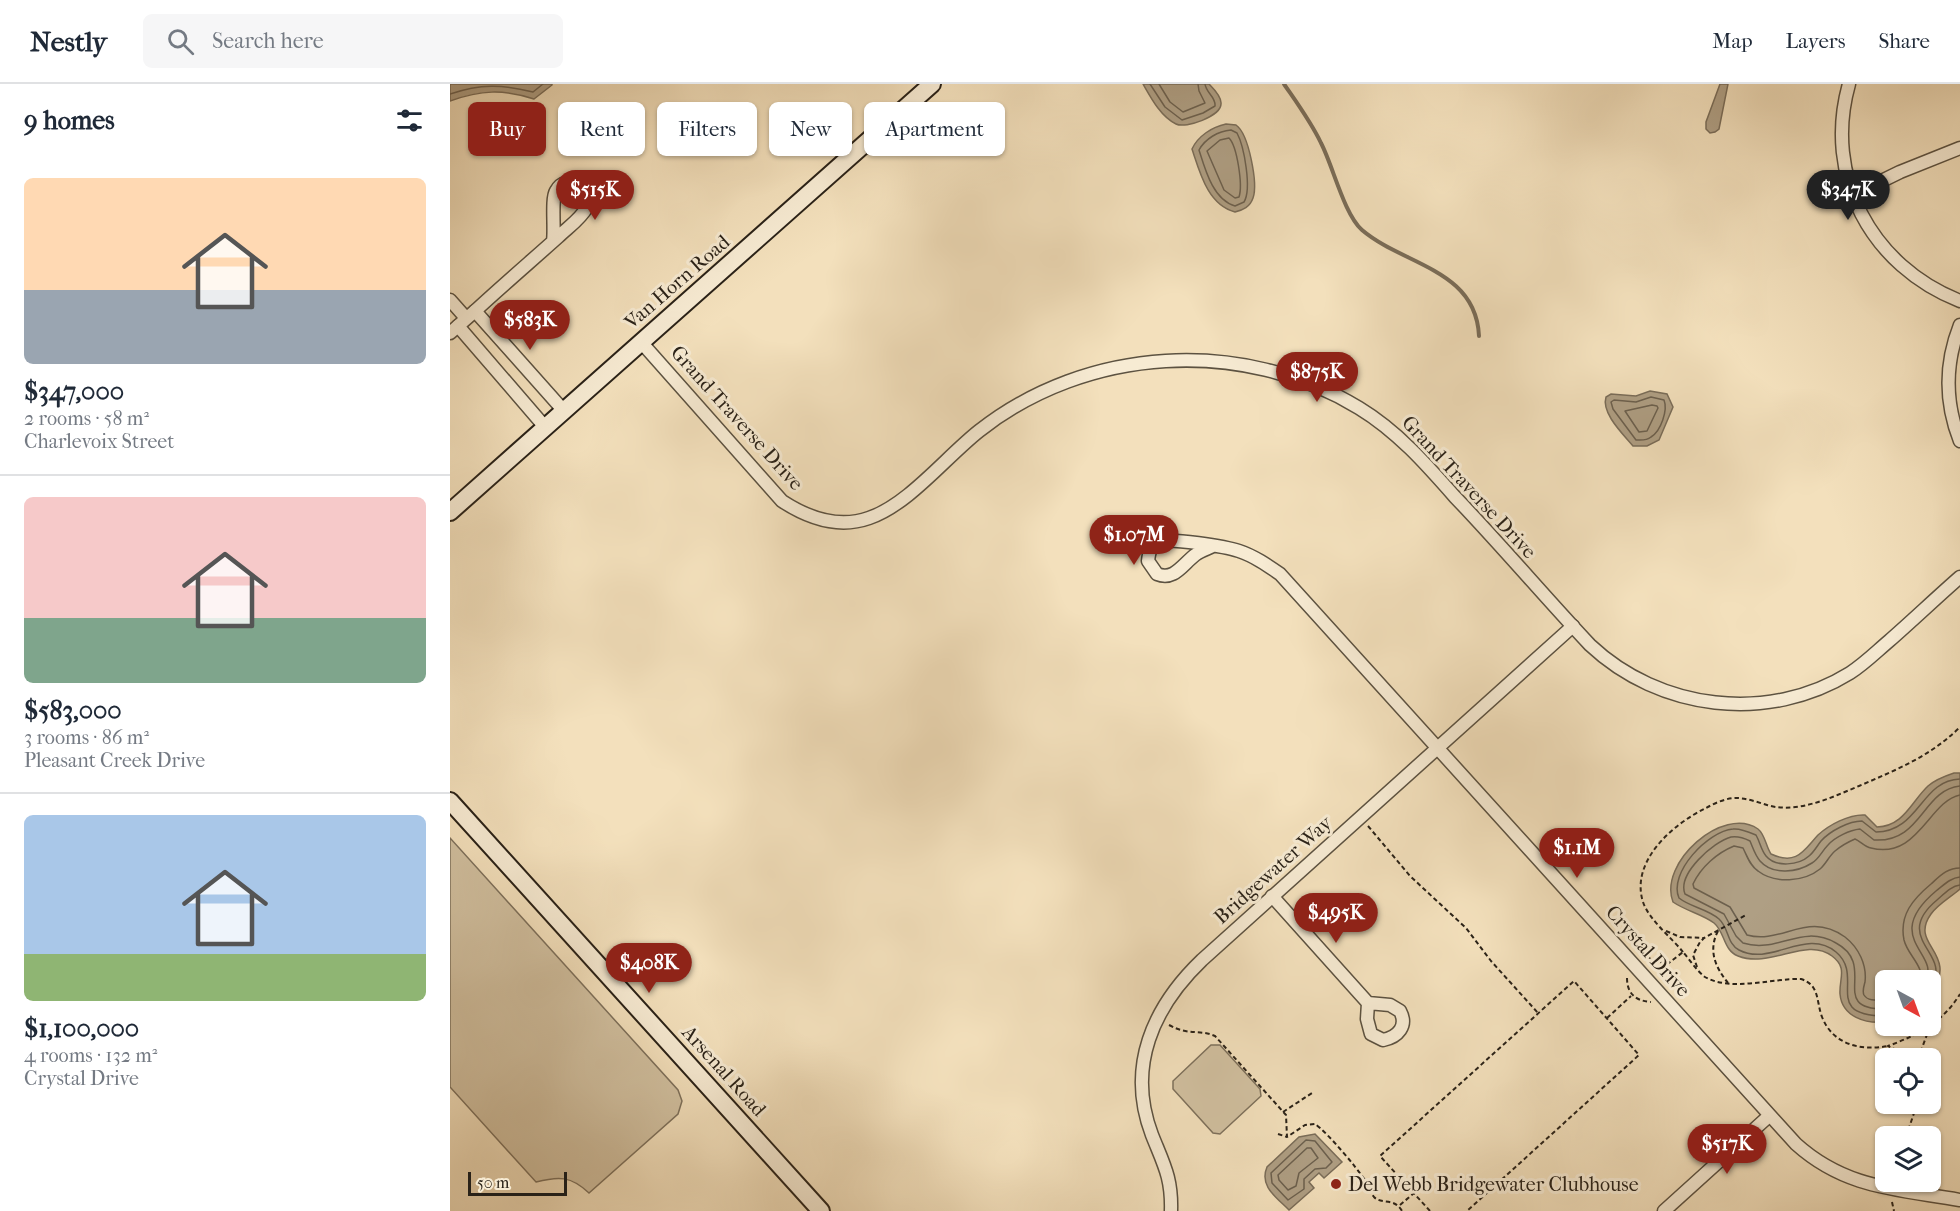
<!DOCTYPE html>
<meta charset="utf-8">
<style>
:root{--surface:#fff;--page:#f6f6f7;--text:#1f2937;--muted:#747a83;--line:#e0e1e3;--accent:#8f2418}
body{margin:0;font-family:"IM FELL French Canon",serif;background:var(--page);color:var(--text);height:100vh;display:flex;flex-direction:column;font-size:22px;white-space:nowrap}
*{box-sizing:border-box;margin:0}
p{font-size:20px;color:var(--muted)}
.icon{flex:none;width:33px;height:33px;fill:none;stroke:currentColor;stroke-width:2;stroke-linecap:round;stroke-linejoin:round}
.map{position:relative;flex:1;overflow:hidden}
.details{display:flex;flex-direction:column;background:var(--surface);width:450px}
.details>*{flex:none}
.hud{position:absolute;left:18px;top:18px;width:570px;height:54px;display:flex;gap:12px}
.needle{width:39px;rotate:139deg}
.controls{position:absolute;left:1425px;top:886px;display:grid;gap:12px}
.controls a{display:grid;place-items:center;width:66px;height:66px;border-radius:9px;background:var(--surface);box-shadow:0 2px 4px #0004;font-size:30px}
.scale{position:absolute;left:18px;bottom:15px;width:99px;box-sizing:border-box;padding-left:6px;border:3px solid #2a2218;border-top:0;font-size:16px;line-height:21px;white-space:nowrap;color:#2a2218;-webkit-text-stroke:4px #f7ebd3;paint-order:stroke}
.price{position:absolute;translate:-50% -51px;padding:0 14px;border-radius:21px;background:var(--accent);color:#fff;font-size:20px;line-height:39px;filter:drop-shadow(0 2px 3px #0008)}
.price::after{content:'';position:absolute;left:50%;top:36px;width:18px;height:14px;margin-left:-9px;background:inherit;clip-path:polygon(0 0,100% 0,50% 100%)}
.price.current{background:#222;color:#fff}
ul{padding:0;list-style:none}
li{display:grid;align-content:center;gap:12px;height:318px;padding:0 24px}
li+li{border-top:2px solid var(--line)}
li span{display:grid;place-items:center;height:186px;border-radius:9px;color:#555}
li>.icon{margin-inline-start:auto}
span .icon{width:108px;height:108px;fill:#fffc;stroke-width:1}
li b{font-size:26px}
h2{display:flex;justify-content:space-between;align-items:center;height:72px;padding:0 24px;font-size:26px}
.pill{padding:0 21px;border-radius:9px;background:var(--surface);box-shadow:0 2px 4px #0004;font-size:21px;line-height:54px}
.pill.current{background:var(--accent);color:#fff}
header{display:flex;align-items:center;gap:36px;box-sizing:border-box;height:84px;padding:0 30px;background:var(--surface);border-bottom:2px solid var(--line)}
header strong{font-size:28px}
nav{display:flex;gap:33px;margin-inline-start:auto;font-size:21px}
.search{width:420px;height:54px;background:var(--page);display:flex;align-items:center;gap:15px;box-sizing:border-box;padding:0 21px;border-radius:9px;color:var(--muted);font-size:22px}
main{display:flex;flex:1;min-height:0}
.map>svg:first-child{display:block}
</style>
<header>
<strong>Nestly</strong>
<div class="search"><svg class="icon" aria-label="search" viewBox="0 0 24 24"><circle cx="10" cy="10" r="6"/><path d="M15 15l6 6"/></svg>Search here</div>
<nav><a>Map</a><a>Layers</a><a>Share</a></nav>
</header>
<main>
<section class="details">
<h2>9 homes<svg class="icon" aria-label="filters" viewBox="0 0 24 24"><path d="M4 7h16M4 17h16"/><circle cx="9" cy="7" r="2"/><circle cx="15" cy="17" r="2"/></svg></h2>
<ul>
<li><span style="background:linear-gradient(#ffd9b3 60%,#9aa5b1 0)"><svg class="icon" aria-label="home" viewBox="0 0 24 24"><path d="M3 11l9-7 9 7M6 9v11h12V9"/></svg></span><div><b>$347,000</b><p>2 rooms · 58 m²</p><p>Charlevoix Street</p></div></li>
<li><span style="background:linear-gradient(#f6c9c9 65%,#7fa58c 0)"><svg class="icon" aria-label="home" viewBox="0 0 24 24"><path d="M3 11l9-7 9 7M6 9v11h12V9"/></svg></span><div><b>$583,000</b><p>3 rooms · 86 m²</p><p>Pleasant Creek Drive</p></div></li>
<li><span style="background:linear-gradient(#a9c7e8 75%,#8fb573 0)"><svg class="icon" aria-label="home" viewBox="0 0 24 24"><path d="M3 11l9-7 9 7M6 9v11h12V9"/></svg></span><div><b>$1,100,000</b><p>4 rooms · 132 m²</p><p>Crystal Drive</p></div></li>
</ul>
</section>
<div class="map">
<svg width="1510" height="1127" viewBox="0 0 1510 1127">
<rect width="100%" height="100%" fill="#f3e0bc"/>
<filter id="stains"><feTurbulence type="fractalNoise" baseFrequency=".00333" numOctaves="4"/><feColorMatrix values="0 0 0 0 .2 0 0 0 0 .09 0 0 0 0 .02 0 0 0 .5 -.17"/></filter>
<radialGradient id="worn" r=".72"><stop offset=".6" stop-color="#630" stop-opacity="0"/><stop offset="1" stop-color="#630" stop-opacity=".3"/></radialGradient>
<g fill="#d1c0a0" stroke="#7e715c" stroke-width="1.5">
<path d="M0 754 228 1006 232 1017 228 1030 139 1109C121 1092 109 1092 86 1098L0 1003Z"/>
<path d="M761 961H770L810 1005 811 1012 770 1050 763 1049 723 1005V997Z"/>
</g>
<g fill="#af9f84" stroke="#7a6d59" stroke-width="1.5">
<path d="M0 0H102V1L84 15C53 5 31 6 0 17Z"/>
<path d="M693 0H759C764 5 772 13 771 20 771 32 736 45 726 40 711 33 701 14 693 0Z"/>
<path d="M1270 0H1278L1269 45 1265 48 1260 49 1256 45V38Z"/>
<path d="M776 40 786 41C799 50 808 100 803 114 800 123 793 126 785 128 758 121 750 89 742 65 748 52 762 43 776 40Z"/>
<path d="M1200 307 1217 310 1223 323 1209 356 1197 362H1183C1173 350 1151 329 1156 313L1161 310 1186 312Z"/>
<path d="M1504 689H1510V805C1501 813 1488 820 1481 830 1458 862 1510 867 1481 911L1480 897H1436L1435 938C1416 940 1392 933 1390 910 1389 894 1398 884 1382 872 1356 852 1321 885 1288 872 1273 866 1275 848 1264 839 1252 830 1236 827 1223 818 1208 779 1273 721 1308 745 1315 750 1316 763 1321 770 1347 782 1354 766 1368 751 1379 741 1399 730 1415 731L1427 743C1454 742 1461 718 1478 702 1486 695 1495 692 1504 689Z"/>
<path d="M865 1050 892 1078 874 1094 869 1089 859 1098 864 1104 839 1126C826 1113 809 1102 817 1083L849 1053Z"/>
</g>
<g fill="none" stroke-linecap="round" stroke-linejoin="round">
<g stroke="#6c604e" stroke-width="1.5">
<path d="M700 0 715 23 732 36 753 29 765 22C766 13 756 9 755 0"/>
<path d="M709 0 720 18 733 28 755 19 749 7 748 0"/>
<path d="M0 10C30 0 52 0 83 8L93 0"/>
<path d="M781 46 787 49C794 62 802 105 794 118L785 122C763 116 755 85 749 66 755 55 768 47 781 46Z"/>
<path d="M779 54C787 62 793 101 789 113L785 114 774 106 757 67 770 56Z"/>
<path d="M1201 313 1214 316C1218 326 1211 347 1201 353 1196 357 1192 356 1186 356L1163 325 1161 318 1164 316 1186 318Z"/>
<path d="M1202 321 1207 322 1208 324 1197 347 1189 348 1175 327Z"/>
<path d="M1463 897 1470 886C1466 875 1457 868 1454 856 1449 831 1463 815 1481 800 1490 792 1497 784 1510 784"/>
<path d="M1474 897C1494 871 1429 855 1486 807 1494 801 1500 794 1510 793"/>
<path d="M1480 901C1505 871 1440 855 1487 816 1494 810 1501 802 1510 801"/>
<path d="M1436 916C1429 916 1418 918 1414 911 1412 907 1414 902 1415 898 1417 881 1409 864 1395 853 1357 826 1332 861 1297 851L1280 823 1244 804 1243 800C1251 783 1267 769 1284 762L1293 764C1297 772 1300 782 1308 787 1325 800 1354 798 1370 785 1376 780 1379 772 1385 767 1391 762 1398 758 1405 755 1410 757 1415 763 1421 764 1468 776 1479 717 1510 711"/>
<path d="M1436 925C1376 926 1429 882 1386 859 1351 839 1328 870 1293 859L1286 852 1274 830 1235 810C1227 790 1263 758 1281 753 1287 752 1294 754 1300 757 1303 764 1305 771 1310 777 1323 792 1348 788 1362 779 1369 775 1372 767 1378 761 1385 753 1400 746 1410 745L1424 756C1472 759 1472 706 1510 702"/>
<path d="M1436 932C1370 932 1416 893 1386 868 1356 843 1321 883 1289 866 1277 860 1279 844 1269 835 1258 825 1240 823 1229 814 1218 789 1258 747 1283 745 1290 744 1299 748 1306 751 1310 758 1311 766 1316 772 1326 784 1349 781 1359 772 1364 768 1367 762 1371 757 1380 747 1399 737 1412 737L1426 748C1469 748 1471 696 1510 695"/>
<path d="M856 1056 865 1057 882 1078 876 1084 865 1085 854 1095V1105L838 1116 822 1099 821 1089Z"/>
<path d="M857 1064H861L868 1074 849 1089 846 1102 838 1106 829 1096 828 1091Z"/>
</g>
<path stroke="#7a6d59" stroke-width="4" d="M834 0C847 19 861 38 871 59 883 82 894 130 912 146 953 181 1026 185 1029 252"/>
<defs>
<g id="street">
<path d="M1399 0C1373 92 1421 182 1510 217"/>
<path d="M1403 111 1450 88 1510 64"/>
<path d="M0 216 16 234"/>
<path d="M25 227 114 327"/>
<path d="M1510 241C1495 279 1495 319 1510 357"/>
<path d="M8 242 95 343"/>
<path d="M0 249 25 227C52 202 80 178 108 153 117 144 131 135 137 123 147 101 116 88 106 107 101 115 105 145 103 157"/>
<path d="M191 258 332 417C358 434 388 445 419 434 458 421 496 373 529 347 637 262 792 253 909 324 947 347 976 380 1005 413 1051 461 1094 512 1140 561 1209 626 1318 640 1400 589 1414 580 1426 568 1439 557 1463 536 1486 514 1510 493"/>
<path d="M763 462C757 465 750 467 745 471 732 481 724 497 707 490L698 477C699 469 700 461 709 458 719 453 777 463 789 467 804 472 817 481 830 490L1346 1060C1396 1105 1448 1105 1510 1116"/>
<path d="M822 812 918 919 917 935 921 950 933 956C948 953 958 942 950 927L940 921 918 919"/>
<path d="M721 1127C722 1094 714 1081 702 1051 676 983 703 923 752 876L1123 542"/>
<path d="M1214 1127 1319 1032"/>
</g>
<g id="secondary">
<path d="M0 428 482 0"/>
<path d="M0 717 371 1127"/>
</g>
</defs>
<use href="#street" stroke="#5c5241" stroke-width="15"/>
<use href="#secondary" stroke="#2a2218" stroke-width="20"/>
<g stroke="#2a2218" stroke-width="2" stroke-dasharray="4.5 3" stroke-linecap="butt">
<path d="M918 742 960 792 1016 844 1041 877 1088 929"/>
<path d="M1216 847 1230 853 1254 854"/>
<path d="M1268 847C1258 866 1265 883 1278 899"/>
<path d="M1233 868C1221 853 1199 836 1193 818 1180 777 1223 740 1256 724 1265 719 1276 714 1286 714 1296 714 1307 718 1317 721 1330 725 1344 724 1357 721 1375 717 1392 709 1409 702 1446 686 1481 672 1510 643"/>
<path d="M1196 874 1207 875 1215 882"/>
<path d="M1247 883 1243 871 1250 858 1254 854 1296 831"/>
<path d="M1177 894C1177 910 1186 917 1201 918"/>
<path d="M1219 901V888L1215 882 1233 868C1239 875 1247 887 1255 893 1281 908 1323 894 1351 895 1370 901 1366 917 1372 933 1383 961 1411 967 1438 962"/>
<path d="M1157 934 1181 912"/>
<path d="M719 941C739 952 749 945 765 952L836 1031 837 1053 855 1041 865 1040C878 1049 906 1083 915 1096 919 1102 920 1108 924 1113 932 1121 944 1113 952 1127"/>
<path d="M1459 975 1453 969 1438 962C1468 951 1493 938 1510 910"/>
<path d="M1468 975 1479 945"/>
<path d="M833 1028 862 1009"/>
<path d="M828 1050 837 1053"/>
<path d="M1456 1053 1467 1020"/>
<path d="M1442 1118 1444 1127"/>
<path d="M950 1121 964 1109"/>
<path d="M980 1127 930 1072 1124 897 1189 971 1017 1127"/>
</g>
<use href="#street" stroke="#f7ebd3" stroke-width="12"/>
<use href="#secondary" stroke="#f7ebd3" stroke-width="16"/>
</g>
<circle fill="#8f2418" stroke="#f7ebd3" stroke-width="2" cx="886" cy="1100" r="6"/>
<g text-anchor="middle" dominant-baseline="central" stroke-width="6" stroke-linejoin="round" paint-order="stroke">
<g font-size="20" fill="#2a2218" stroke="#f7ebd3">
<text transform="translate(227 198) rotate(-41)">Van Horn Road</text>
<text transform="translate(287 334) rotate(48)">Grand Traverse Drive</text>
<text transform="translate(1019 403) rotate(47)">Grand Traverse Drive</text>
<text transform="translate(823 786) rotate(-42)">Bridgewater Way</text>
<text transform="translate(1198 867) rotate(48)">Crystal Drive</text>
<text transform="translate(274 987) rotate(48)">Arsenal Road</text>
</g>
<g font-size="20" fill="#2a2218" stroke="#f7ebd3" text-anchor="start">
<text x="898" y="1100">Del Webb Bridgewater Clubhouse</text>
</g>
</g>
<rect width="100%" height="100%" filter="url(#stains)"/>
<rect width="100%" height="100%" fill="url(#worn)"/>
</svg>
<div class="controls">
<a><svg class="needle" viewBox="-14 -14 28 28"><path d="M0-13l5 13h-10z" fill="#e53935"/><path d="M0 13l5-13h-10z" fill="#747a83"/></svg></a>
<a><svg class="icon" aria-label="locate" viewBox="0 0 24 24"><circle cx="12" cy="12" r="6"/><path d="M12 2v4M12 18v4M2 12h4M18 12h4"/></svg></a>
<a><svg class="icon" aria-label="layers" viewBox="0 0 24 24"><path d="M12 4l9 5-9 5-9-5zM3 14l9 5 9-5"/></svg></a>
</div>
<div class="scale">50 m</div>
<b class="price" style="left:145px;top:137px">$515K</b>
<b class="price current" style="left:1398px;top:137px">$347K</b>
<b class="price" style="left:80px;top:267px">$583K</b>
<b class="price" style="left:867px;top:319px">$875K</b>
<b class="price" style="left:684px;top:482px">$1.07M</b>
<b class="price" style="left:1127px;top:795px">$1.1M</b>
<b class="price" style="left:886px;top:860px">$495K</b>
<b class="price" style="left:199px;top:910px">$408K</b>
<b class="price" style="left:1277px;top:1091px">$517K</b>
<div class="hud">
<a class="pill current">Buy</a>
<a class="pill">Rent</a>
<a class="pill">Filters</a>
<a class="pill">New</a>
<a class="pill">Apartment</a>
</div>
</div>
</main>
